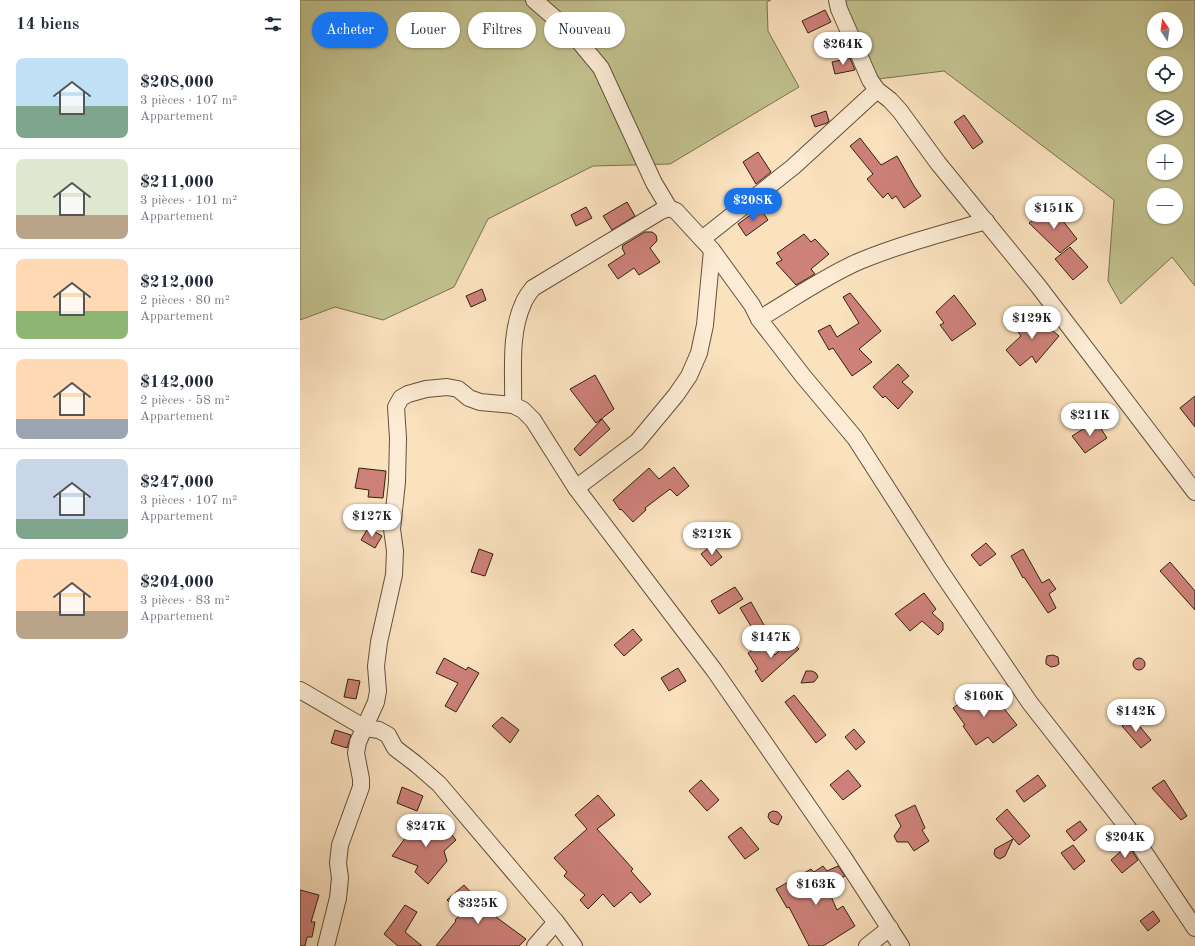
<!DOCTYPE html>
<html lang="fr">
<meta charset="utf-8">
<style>
:root{--surface:#fff;--page:#f2f2f3;--text:#1f2937;--muted:#747a83;--line:#e0e1e3;--accent:#1a73e8}
body{margin:0;font-family:"Old Standard TT",serif;background:var(--page);color:var(--text);height:100vh;display:flex;flex-direction:column;font-size:15px;white-space:nowrap}
*{box-sizing:border-box;margin:0}
p{font-size:13px;color:var(--muted)}
.icon{flex:none;width:22px;height:22px;fill:none;stroke:currentColor;stroke-width:2;stroke-linecap:round;stroke-linejoin:round}
.map{position:relative;flex:1;overflow:hidden}
.details{display:flex;flex-direction:column;background:var(--surface);width:300px}
.details>*{flex:none}
.top-card{position:absolute;left:12px;top:12px;width:380px;height:36px;display:flex;gap:8px}
.needle{width:26px;rotate:347deg}
.controls{position:absolute;left:847px;top:12px;display:grid;gap:8px}
.controls a{display:grid;place-items:center;width:36px;height:36px;border-radius:50%;background:var(--surface);box-shadow:0 1px 3px #0004;font-size:20px}
.price{position:absolute;translate:-50% -34px;padding:0 9px;border-radius:14px;background:#fff;color:#222;font-size:13px;line-height:26px;filter:drop-shadow(0 1px 2px #0008)}
.price::after{content:'';position:absolute;left:50%;top:24px;width:12px;height:9px;margin-left:-6px;background:inherit;clip-path:polygon(0 0,100% 0,50% 100%)}
.price.active{background:var(--accent);color:#fff}
ul{padding:0;list-style:none}
li{display:flex;align-items:center;gap:12px;height:100px;padding:0 16px}
li+li{border-top:1px solid var(--line)}
li span{display:grid;place-items:center;flex:none;width:112px;height:80px;border-radius:8px;color:#555}
li>.icon{margin-inline-start:auto}
span .icon{width:48px;height:48px;fill:#fffc;stroke-width:1}
li b{font-size:17px}
h2{display:flex;justify-content:space-between;align-items:center;height:48px;padding:0 16px;font-size:17px}
.pill{padding:0 14px;border-radius:18px;background:var(--surface);box-shadow:0 1px 3px #0004;font-size:14px;line-height:36px}
.pill.active{background:var(--accent);color:#fff}
main{display:flex;flex:1;min-height:0}
.map>svg:first-child{display:block}
</style>
<main>
<section class="details">
<h2>14 biens<svg class="icon" aria-label="filters" viewBox="0 0 24 24"><path d="M4 7h16M4 17h16"/><circle cx="9" cy="7" r="2"/><circle cx="15" cy="17" r="2"/></svg></h2>
<ul>
<li><span style="background:linear-gradient(#bfe0f5 60%,#7fa58c 0)"><svg class="icon" aria-label="home" viewBox="0 0 24 24"><path d="M3 11l9-7 9 7M6 9v11h12V9"/></svg></span><div><b>$208,000</b><p>3 pièces · 107 m²</p><p>Appartement</p></div></li>
<li><span style="background:linear-gradient(#dfe7d0 70%,#b9a48a 0)"><svg class="icon" aria-label="home" viewBox="0 0 24 24"><path d="M3 11l9-7 9 7M6 9v11h12V9"/></svg></span><div><b>$211,000</b><p>3 pièces · 101 m²</p><p>Appartement</p></div></li>
<li><span style="background:linear-gradient(#ffd9b3 65%,#8fb573 0)"><svg class="icon" aria-label="home" viewBox="0 0 24 24"><path d="M3 11l9-7 9 7M6 9v11h12V9"/></svg></span><div><b>$212,000</b><p>2 pièces · 80 m²</p><p>Appartement</p></div></li>
<li><span style="background:linear-gradient(#ffd9b3 75%,#9aa5b1 0)"><svg class="icon" aria-label="home" viewBox="0 0 24 24"><path d="M3 11l9-7 9 7M6 9v11h12V9"/></svg></span><div><b>$142,000</b><p>2 pièces · 58 m²</p><p>Appartement</p></div></li>
<li><span style="background:linear-gradient(#c9d6e8 75%,#7fa58c 0)"><svg class="icon" aria-label="home" viewBox="0 0 24 24"><path d="M3 11l9-7 9 7M6 9v11h12V9"/></svg></span><div><b>$247,000</b><p>3 pièces · 107 m²</p><p>Appartement</p></div></li>
<li><span style="background:linear-gradient(#ffd9b3 65%,#b9a48a 0)"><svg class="icon" aria-label="home" viewBox="0 0 24 24"><path d="M3 11l9-7 9 7M6 9v11h12V9"/></svg></span><div><b>$204,000</b><p>3 pièces · 83 m²</p><p>Appartement</p></div></li>
</ul>
</section>
<div class="map">
<svg width="895" height="946" viewBox="0 0 895 946">
<rect width="100%" height="100%" fill="#fbe2bf"/>
<filter id="stains"><feTurbulence type="fractalNoise" baseFrequency=".005" numOctaves="4"/><feColorMatrix values="0 0 0 0 .2 0 0 0 0 .09 0 0 0 0 .02 0 0 0 .5 -.17"/></filter>
<radialGradient id="worn" r=".72"><stop offset=".6" stop-color="#630" stop-opacity="0"/><stop offset="1" stop-color="#630" stop-opacity=".3"/></radialGradient>
<g fill="#c2c28f" stroke="#7a714f" fill-rule="evenodd">
<path d="M0 0H471L467 2 468 31 499 87 370 164 293 166 188 219 154 287 83 320 35 307 0 320Z"/>
<path d="M537 0H895V286L872 257 821 304 808 281 814 200 644 71 578 79ZM854 19H876V41H854ZM854 63H876V85H854ZM854 107H876V129H854ZM854 151H876V173H854ZM854 195H876V217H854Z"/>
</g>
<g fill="#cd8179" stroke="#32200f">
<path d="M525 10 531 22 508 33 502 21Z"/>
<path d="M550 58 555 70 535 74 532 62Z"/>
<path d="M526 111 529 121 527 123 515 127 511 116Z"/>
<path d="M664 115 683 142 673 149 654 122Z"/>
<path d="M560 138 581 165 597 156 614 186 621 196 604 208 596 196 592 199 588 193 583 198 567 179 573 174 550 146Z"/>
<path d="M458 152 471 172 456 184 443 162Z"/>
<path d="M327 202 335 216 312 230 303 216Z"/>
<path d="M286 207 292 218 276 226 271 215Z"/>
<path d="M750 207 764 220 763 221 777 239 760 253 729 223Z"/>
<path d="M460 208 468 220 446 236 438 224Z"/>
<path d="M345 232H352L356 235 357 240 356 242 350 248 360 262 339 275 334 268 318 279 308 265 325 254 322 248 323 247 322 246Z"/>
<path d="M504 234 511 242 515 239 529 254 511 269 515 274 496 285 476 263 482 260 477 253Z"/>
<path d="M770 247 788 267 773 280 755 259Z"/>
<path d="M182 289 186 300 171 307 166 296Z"/>
<path d="M550 293 581 331 559 349 572 362 552 376 533 348 529 350 518 331 530 325 537 337 559 323 543 297Z"/>
<path d="M654 295 676 324 652 341 640 325 644 323 636 312Z"/>
<path d="M732 313 759 336 736 363 732 356 720 366 706 350 721 336 715 328Z"/>
<path d="M598 364 609 376 602 382 613 392 598 409 585 396 583 398 573 387Z"/>
<path d="M295 375 314 409 296 423 270 389Z"/>
<path d="M895 396V427L880 408Z"/>
<path d="M302 419 310 429 280 456 274 449Z"/>
<path d="M796 421 807 438 785 453 772 436Z"/>
<path d="M374 467 389 486 377 496 370 489 345 508 346 510 333 522 321 509 320 510 313 500 349 468 359 479Z"/>
<path d="M59 468 86 471 83 498 68 497 69 490 55 488Z"/>
<path d="M68 528 82 536 75 548 61 540Z"/>
<path d="M686 543 696 554 680 566 671 555Z"/>
<path d="M412 545 422 557 411 566 401 554Z"/>
<path d="M179 549 193 554 185 576 171 572Z"/>
<path d="M723 549 742 583 749 579 756 589 749 594 756 608 748 613 724 577 723 578 711 556Z"/>
<path d="M870 562 895 591V610L860 571Z"/>
<path d="M435 587 443 599 419 614 411 601Z"/>
<path d="M624 593 636 609 632 613 643 623V630L638 635 622 621 610 631 595 614Z"/>
<path d="M451 602 464 625 454 631 440 608Z"/>
<path d="M333 629 342 640 324 656 314 645Z"/>
<path d="M490 640 499 649 462 682 455 671 458 669 448 653 466 642 475 655Z"/>
<path d="M753 655 758 657 759 664 756 666 751 667 746 664V660L747 656Z"/>
<circle cx="839" cy="664" r="6"/>
<path d="M144 658 166 670 168 667 179 673 156 712 145 706 158 683 136 673Z"/>
<path d="M378 668 386 681 369 691 361 678Z"/>
<path d="M506 671H512L516 673 518 677 514 682 501 683Z"/>
<path d="M48 679 60 681 56 699 44 697Z"/>
<path d="M692 690 697 705 702 706 717 725 693 743 688 737 676 745 663 726 665 725 653 708 667 698V699Z"/>
<path d="M494 695 526 735 516 743 485 702Z"/>
<path d="M202 717 219 730 210 743 192 726Z"/>
<path d="M832 717 851 740 841 748 822 726Z"/>
<path d="M554 729 565 742 556 750 545 737Z"/>
<path d="M35 730 51 735 47 748 31 743Z"/>
<path d="M548 770 561 786 543 800 530 785Z"/>
<path d="M738 775 746 786 724 802 716 791Z"/>
<path d="M401 780 419 800 407 811 389 791Z"/>
<path d="M864 780 887 816 881 820 852 788Z"/>
<path d="M102 787 123 796 117 811 97 803Z"/>
<path d="M298 795 315 815 297 829 333 869 331 871 351 894 340 903 331 892 314 907 303 894 288 909 280 900 285 895 264 876 267 872 254 858 287 829 275 815Z"/>
<path d="M615 805 625 828 622 830 629 841 614 851 608 842H597L594 836 601 826 595 815Z"/>
<path d="M707 809 730 836 719 845 696 819Z"/>
<path d="M473 811 478 812 482 817 478 825 471 822 468 817 469 813Z"/>
<path d="M123 814 152 835 156 840 144 851 147 861 128 884 115 872 118 866 92 856Z"/>
<path d="M780 821 787 830 774 841 766 831Z"/>
<path d="M441 827 459 849 445 859 428 837Z"/>
<path d="M713 839 705 856 700 859 696 857 694 854 695 849Z"/>
<path d="M773 845 785 861 774 870 761 853Z"/>
<path d="M828 845 838 860 822 873 811 860Z"/>
<path d="M523 866 527 871 538 866 545 876 526 885 537 910 543 906 555 926 523 946H509L489 907 487 908 476 889 511 869 514 872Z"/>
<path d="M164 885 184 907 187 902 200 911 196 917 226 939 219 946H136L156 921 155 920 162 913 147 900Z"/>
<path d="M0 890 19 895 11 922H15L12 937H7L5 946H0Z"/>
<path d="M105 905 117 912 105 932 122 946H98L84 934 91 925Z"/>
<path d="M853 911 860 921 848 931 840 921Z"/>
</g>
<g fill="none" stroke-linecap="round" stroke-linejoin="round">
<defs>
<g id="minor">
<path d="M234 0 272 33 301 68 354 183 369 208"/>
<path d="M537 0 539 9 570 80 577 90 590 100 600 111 638 163 739 287 895 492"/>
<path d="M402 239 493 167 577 90"/>
<path d="M459 319C491 300 527 275 560 261 601 244 644 233 686 221"/>
<path d="M213 405C214 372 209 335 223 304 225 298 229 293 233 288L361 211 369 208 376 211 412 250 452 305 459 319 503 376 555 438 641 572 730 703 828 828 895 928"/>
<path d="M276 488 337 442 376 395 389 376 399 353 405 325 412 250"/>
<path d="M0 690 65 728 79 730 88 735 95 748 116 764 139 784 256 922 274 946"/>
<path d="M26 946 38 898 40 878 38 863 40 845 61 787V779L56 753 58 742 76 702 78 691 76 666 79 642 94 575 95 551 92 529 97 482 98 438 96 407 101 398 108 394 126 389 147 387 158 389 169 398 180 402 213 405 223 410 233 420 276 488 414 670 542 855 601 946"/>
<path d="M235 946 256 922"/>
<path d="M567 946 590 928"/>
</g>
</defs>
<use href="#minor" stroke="#64503b" stroke-width="18"/>
<use href="#minor" stroke="#fcecd5" stroke-width="16"/>
</g>
<rect width="100%" height="100%" filter="url(#stains)"/>
<rect width="100%" height="100%" fill="url(#worn)"/>
</svg>
<div class="controls">
<a><svg class="needle" viewBox="-14 -14 28 28"><path d="M0-13l5 13h-10z" fill="#e53935"/><path d="M0 13l5-13h-10z" fill="#747a83"/></svg></a>
<a><svg class="icon" aria-label="locate" viewBox="0 0 24 24"><circle cx="12" cy="12" r="6"/><path d="M12 2v4M12 18v4M2 12h4M18 12h4"/></svg></a>
<a><svg class="icon" aria-label="layers" viewBox="0 0 24 24"><path d="M12 4l9 5-9 5-9-5zM3 14l9 5 9-5"/></svg></a>
<a>+</a>
<a>−</a>
</div>
<b class="price" style="left:543px;top:66px">$264K</b>
<b class="price active" style="left:453px;top:222px">$208K</b>
<b class="price" style="left:754px;top:230px">$151K</b>
<b class="price" style="left:732px;top:340px">$129K</b>
<b class="price" style="left:790px;top:437px">$211K</b>
<b class="price" style="left:72px;top:538px">$127K</b>
<b class="price" style="left:412px;top:556px">$212K</b>
<b class="price" style="left:471px;top:659px">$147K</b>
<b class="price" style="left:684px;top:718px">$160K</b>
<b class="price" style="left:836px;top:733px">$142K</b>
<b class="price" style="left:126px;top:848px">$247K</b>
<b class="price" style="left:825px;top:859px">$204K</b>
<b class="price" style="left:516px;top:906px">$163K</b>
<b class="price" style="left:178px;top:925px">$325K</b>
<div class="top-card">
<a class="pill active">Acheter</a>
<a class="pill">Louer</a>
<a class="pill">Filtres</a>
<a class="pill">Nouveau</a>
</div>
</div>
</main>
